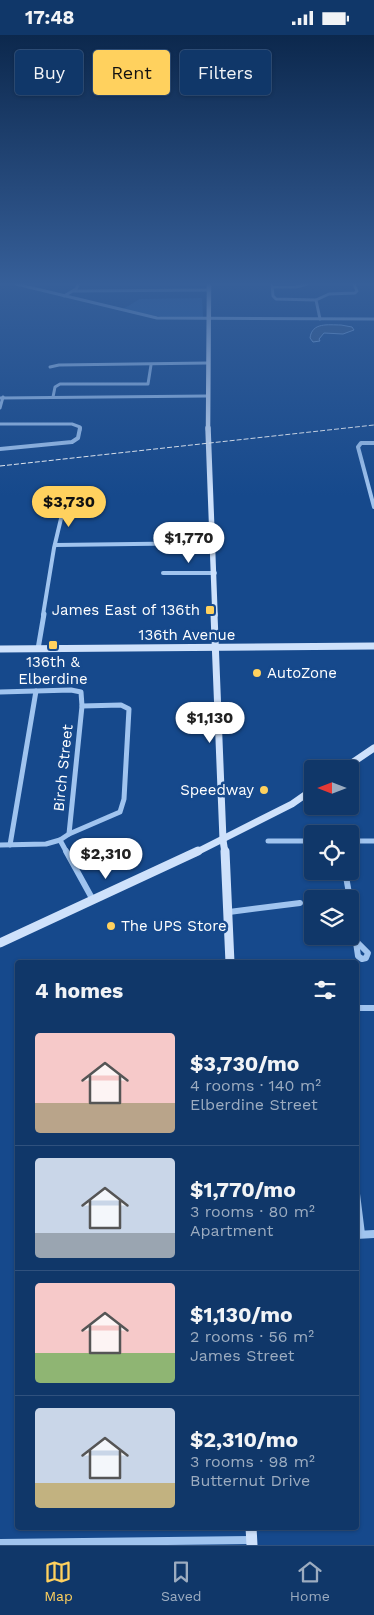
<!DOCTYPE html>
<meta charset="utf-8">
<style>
:root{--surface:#103769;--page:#1e4271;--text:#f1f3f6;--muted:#9cacc0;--line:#30517d;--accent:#ffd15e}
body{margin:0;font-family:"Work Sans",sans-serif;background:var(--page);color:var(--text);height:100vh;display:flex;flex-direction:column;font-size:19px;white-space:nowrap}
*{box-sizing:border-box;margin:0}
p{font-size:16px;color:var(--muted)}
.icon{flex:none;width:28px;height:28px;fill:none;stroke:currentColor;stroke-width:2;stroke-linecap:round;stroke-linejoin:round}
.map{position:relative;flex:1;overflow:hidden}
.sheet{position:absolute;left:15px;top:925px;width:344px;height:570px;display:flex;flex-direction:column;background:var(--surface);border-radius:5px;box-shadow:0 1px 4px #0004,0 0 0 1px var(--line)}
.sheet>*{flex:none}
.banner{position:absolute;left:15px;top:15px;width:345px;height:45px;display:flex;gap:10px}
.needle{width:32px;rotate:270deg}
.tools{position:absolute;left:304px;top:725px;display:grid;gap:10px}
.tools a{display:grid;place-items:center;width:55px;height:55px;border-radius:5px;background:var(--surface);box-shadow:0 1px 4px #0004,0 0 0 1px var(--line);font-size:25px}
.price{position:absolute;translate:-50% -42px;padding:0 11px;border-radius:18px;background:#fff;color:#222;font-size:16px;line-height:32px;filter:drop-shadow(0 1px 2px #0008)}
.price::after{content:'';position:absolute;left:50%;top:30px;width:15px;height:11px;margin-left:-8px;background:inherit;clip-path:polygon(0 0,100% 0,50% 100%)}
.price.active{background:var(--accent);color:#111}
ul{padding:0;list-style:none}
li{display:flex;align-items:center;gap:15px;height:125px;padding:0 20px}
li+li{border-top:1px solid var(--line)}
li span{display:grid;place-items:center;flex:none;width:140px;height:100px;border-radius:5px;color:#555}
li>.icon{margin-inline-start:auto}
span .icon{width:60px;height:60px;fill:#fffc;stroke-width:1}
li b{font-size:21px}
h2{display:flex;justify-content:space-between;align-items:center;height:60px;padding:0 20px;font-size:21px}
.pill{padding:0 18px;border-radius:5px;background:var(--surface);box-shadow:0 1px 4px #0004,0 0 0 1px var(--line);font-size:18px;line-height:45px}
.pill.active{background:var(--accent);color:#111}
.status{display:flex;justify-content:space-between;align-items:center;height:35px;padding:0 25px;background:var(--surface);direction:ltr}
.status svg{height:14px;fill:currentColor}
.tab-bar{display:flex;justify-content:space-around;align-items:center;height:70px;border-top:1px solid var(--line);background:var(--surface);font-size:14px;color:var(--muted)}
.tab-bar a{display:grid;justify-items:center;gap:2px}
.tab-bar .active{color:var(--accent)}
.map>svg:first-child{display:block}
</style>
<div class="status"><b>17:48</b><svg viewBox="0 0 49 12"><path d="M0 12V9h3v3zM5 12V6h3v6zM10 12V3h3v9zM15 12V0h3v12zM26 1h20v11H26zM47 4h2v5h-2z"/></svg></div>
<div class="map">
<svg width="374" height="1510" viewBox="0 0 374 1510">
<rect width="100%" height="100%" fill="#16498c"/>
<path fill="#2863ab" d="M202 263 203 282H161L123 274 140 264Z"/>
<path fill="#345a8b" stroke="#92bef2" d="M341 290 352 292 354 295 343 299 324 298 319 304 320 306 313 307 310 303C312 287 328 290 341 290Z"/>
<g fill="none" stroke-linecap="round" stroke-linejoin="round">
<g stroke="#a0c4ef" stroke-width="3">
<path d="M16 249 157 283 374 284"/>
<path d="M272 249 273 261 276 264 316 265"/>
<path d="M273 252H296L308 249"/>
<path d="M74 256 209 255"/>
<path d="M64 261 76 254 79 249"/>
<path d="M320 284 316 265 329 259 355 258 357 256 354 249"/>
<path d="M50 332 59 330 207 328"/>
<path d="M53 362 55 352 60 349H148L151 330"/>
<path d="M0 363 207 361"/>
<path d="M0 373 3 362"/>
<path d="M0 389H72L80 392V395"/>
</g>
<g stroke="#a0c4ef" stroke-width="4">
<path d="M374 408H361L358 412 374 472"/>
<path d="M0 414 72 407 78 403 80 393"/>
<path d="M55 510 213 508"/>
<path d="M163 538H215"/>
<path d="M43 580 54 513 64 471"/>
</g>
<g stroke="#a0c4ef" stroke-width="5">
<path d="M38 614 44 579"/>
<path d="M0 657 71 655 81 657 82 671 69 799"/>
<path d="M60 805 67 818"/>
<path d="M268 806H312"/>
<path d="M350 806H374"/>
<path d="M0 810 46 809 60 805 69 799 120 777 124 764 129 674 121 670 82 671"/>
<path d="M10 810 36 656"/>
</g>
<g stroke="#a0c4ef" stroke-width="6">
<path d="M66 816 93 865"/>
<path d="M345 836 350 864"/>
<path d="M350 866 358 921 362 924 366 923 368 918 356 906"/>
<path d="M229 877 300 868"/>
<path d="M356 973H374"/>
</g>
<g stroke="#a0c4ef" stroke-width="8">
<path d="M356 1159 361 1199"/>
<path d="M356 1200 374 1199"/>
<path d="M0 1508 251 1505"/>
</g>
<path stroke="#cee1fb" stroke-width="4.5" d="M208 395 209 249"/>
<path stroke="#cee1fb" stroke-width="5.5" d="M208 393 215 580"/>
<g stroke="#cee1fb" stroke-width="7">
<path d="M214 579 223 805 225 818"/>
<path d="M0 614 374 611"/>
<path d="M343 734 374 713"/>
<path d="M195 818 292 769 312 755"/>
</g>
<g stroke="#cee1fb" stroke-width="9">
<path d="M225 816 230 928"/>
<path d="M0 908 198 816"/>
</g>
<path stroke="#cee1fb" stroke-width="11" d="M251 1492 252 1510"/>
<path stroke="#fff" stroke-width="1" stroke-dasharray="5 2" stroke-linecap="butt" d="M0 431 374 390"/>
</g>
<linearGradient id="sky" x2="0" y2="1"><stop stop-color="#0c284d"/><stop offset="0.54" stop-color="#365f99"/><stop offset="1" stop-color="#365f99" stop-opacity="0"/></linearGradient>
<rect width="374" height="461" fill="url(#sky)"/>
<g fill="#ffd15e" stroke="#16498c" stroke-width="2">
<rect x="205" y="570" width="10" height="10" rx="2.5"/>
<rect x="48" y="605" width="10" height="10" rx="2.5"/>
<circle cx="257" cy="638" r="5"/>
<circle cx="264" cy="755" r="5"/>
<circle cx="111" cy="891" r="5"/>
</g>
<g text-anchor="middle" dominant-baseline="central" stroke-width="5" stroke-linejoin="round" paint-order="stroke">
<g font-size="15" fill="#fff" stroke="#16498c" text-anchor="end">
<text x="200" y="575">James East of 136th</text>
<text x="53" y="627" text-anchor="middle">136th &amp;<tspan x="53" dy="17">Elberdine</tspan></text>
<text x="267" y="638" text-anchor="start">AutoZone</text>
<text x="254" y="755">Speedway</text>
<text x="121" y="891" text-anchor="start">The UPS Store</text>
</g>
<g font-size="15" fill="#fff" stroke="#16498c">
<text x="187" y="600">136th Avenue</text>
<text transform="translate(63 733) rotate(-84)">Birch Street</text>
</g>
</g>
</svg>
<div class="tools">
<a><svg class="needle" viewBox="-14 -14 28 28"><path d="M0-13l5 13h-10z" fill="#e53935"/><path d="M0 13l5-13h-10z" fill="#9cacc0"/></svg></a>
<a><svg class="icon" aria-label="locate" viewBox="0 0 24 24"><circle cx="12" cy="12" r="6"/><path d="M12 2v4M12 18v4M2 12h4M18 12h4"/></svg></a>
<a><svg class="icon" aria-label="layers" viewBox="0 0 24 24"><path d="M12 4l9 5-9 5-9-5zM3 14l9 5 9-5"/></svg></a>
</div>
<b class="price active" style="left:69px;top:493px">$3,730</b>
<b class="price" style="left:189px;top:529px">$1,770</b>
<b class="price" style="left:210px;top:709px">$1,130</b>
<b class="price" style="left:106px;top:845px">$2,310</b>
<div class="banner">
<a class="pill">Buy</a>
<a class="pill active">Rent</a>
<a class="pill">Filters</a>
</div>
<section class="sheet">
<h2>4 homes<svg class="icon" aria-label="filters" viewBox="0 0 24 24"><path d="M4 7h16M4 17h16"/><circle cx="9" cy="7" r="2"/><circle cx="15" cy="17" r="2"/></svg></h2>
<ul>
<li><span style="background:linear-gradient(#f6c9c9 70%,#b9a48a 0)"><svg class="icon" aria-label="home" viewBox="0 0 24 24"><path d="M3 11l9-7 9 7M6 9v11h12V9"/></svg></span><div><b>$3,730/mo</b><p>4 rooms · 140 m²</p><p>Elberdine Street</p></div></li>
<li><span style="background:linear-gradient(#c9d6e8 75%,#9aa5b1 0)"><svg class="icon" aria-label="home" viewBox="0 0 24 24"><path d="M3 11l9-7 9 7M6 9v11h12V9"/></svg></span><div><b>$1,770/mo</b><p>3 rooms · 80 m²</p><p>Apartment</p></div></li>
<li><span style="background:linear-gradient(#f6c9c9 70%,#8fb573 0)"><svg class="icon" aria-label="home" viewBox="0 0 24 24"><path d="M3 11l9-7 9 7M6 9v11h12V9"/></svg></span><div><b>$1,130/mo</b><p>2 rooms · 56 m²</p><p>James Street</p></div></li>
<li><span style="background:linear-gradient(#c9d6e8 75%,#c2b280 0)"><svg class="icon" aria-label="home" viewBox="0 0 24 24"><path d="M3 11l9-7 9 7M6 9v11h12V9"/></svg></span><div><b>$2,310/mo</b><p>3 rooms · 98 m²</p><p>Butternut Drive</p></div></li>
</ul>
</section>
</div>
<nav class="tab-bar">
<a class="active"><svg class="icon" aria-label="map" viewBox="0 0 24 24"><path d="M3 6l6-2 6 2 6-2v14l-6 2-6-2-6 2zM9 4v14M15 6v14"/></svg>Map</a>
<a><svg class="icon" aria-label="saved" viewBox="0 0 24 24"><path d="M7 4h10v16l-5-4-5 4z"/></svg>Saved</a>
<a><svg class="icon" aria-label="home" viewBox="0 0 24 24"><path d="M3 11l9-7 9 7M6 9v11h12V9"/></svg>Home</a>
</nav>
